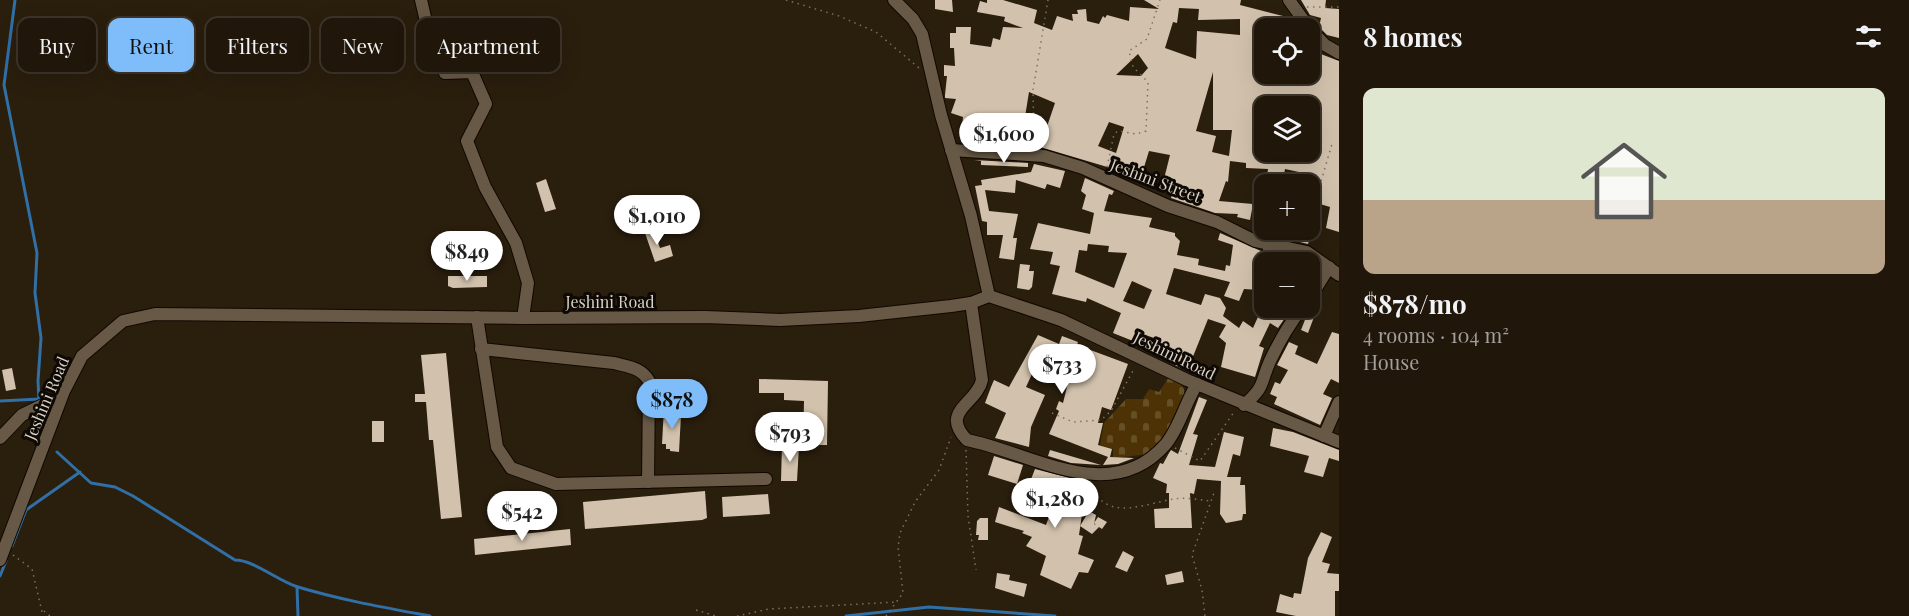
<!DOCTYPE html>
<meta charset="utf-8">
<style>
:root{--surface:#20160a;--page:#281f13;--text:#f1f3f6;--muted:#a29f9c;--line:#3d352b;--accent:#7fbdfa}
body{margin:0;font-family:"Playfair Display",serif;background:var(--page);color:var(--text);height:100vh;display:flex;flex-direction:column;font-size:22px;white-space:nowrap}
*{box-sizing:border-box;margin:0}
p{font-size:20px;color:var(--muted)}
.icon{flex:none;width:33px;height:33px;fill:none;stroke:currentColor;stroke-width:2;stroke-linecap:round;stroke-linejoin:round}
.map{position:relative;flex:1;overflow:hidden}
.details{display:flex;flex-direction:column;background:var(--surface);width:570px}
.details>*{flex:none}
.hud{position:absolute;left:18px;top:18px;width:570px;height:54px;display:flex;gap:12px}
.fabs{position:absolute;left:1254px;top:18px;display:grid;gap:12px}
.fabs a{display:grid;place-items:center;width:66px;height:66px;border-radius:12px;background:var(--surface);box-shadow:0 6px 24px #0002,0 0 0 2px var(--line);font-size:30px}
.price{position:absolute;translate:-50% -51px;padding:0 14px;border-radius:21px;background:#fff;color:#222;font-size:20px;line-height:39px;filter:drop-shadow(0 2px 3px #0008)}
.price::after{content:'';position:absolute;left:50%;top:36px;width:18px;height:14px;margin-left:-9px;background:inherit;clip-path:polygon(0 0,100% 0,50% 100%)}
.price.on{background:var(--accent);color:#111}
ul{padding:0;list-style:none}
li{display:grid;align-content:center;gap:12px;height:318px;padding:0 24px}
li span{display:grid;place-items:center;height:186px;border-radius:12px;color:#555}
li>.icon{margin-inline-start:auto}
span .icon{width:108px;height:108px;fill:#fffc;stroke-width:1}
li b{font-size:26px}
h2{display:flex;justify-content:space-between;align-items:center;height:72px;padding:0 24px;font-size:26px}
.chip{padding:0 21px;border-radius:12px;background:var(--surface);box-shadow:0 6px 24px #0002,0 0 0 2px var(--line);font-size:21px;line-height:54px}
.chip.on{background:var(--accent);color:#111}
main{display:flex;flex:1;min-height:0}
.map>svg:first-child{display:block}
</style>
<main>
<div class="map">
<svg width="1339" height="616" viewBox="0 0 1339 616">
<defs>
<pattern id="cemetery-stones" width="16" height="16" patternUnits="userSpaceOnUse" patternTransform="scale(1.5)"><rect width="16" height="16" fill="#4c3204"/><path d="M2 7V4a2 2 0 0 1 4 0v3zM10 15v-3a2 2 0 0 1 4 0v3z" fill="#654f27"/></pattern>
</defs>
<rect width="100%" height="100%" fill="#2a1e0d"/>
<path fill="url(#cemetery-stones)" d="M1169 377 1179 382 1184 389 1185 402 1170 437 1146 458 1141 455 1113 458V449L1100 445 1104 423 1126 399H1143L1149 389 1159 392Z"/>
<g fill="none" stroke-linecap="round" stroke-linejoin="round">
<g stroke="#316fa7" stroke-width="3">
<path d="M15 0 4 85 37 253 35 293 41 338 38 381 39 401"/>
<path d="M0 401 40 399"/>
<path d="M36 436 38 411"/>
<path d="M57 452 91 483 115 487 133 496 235 560C254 560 278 581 298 587 341 600 387 608 430 616"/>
<path d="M12 546 26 510 80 472"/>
<path d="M0 576 6 561"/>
<path d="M297 587 298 616"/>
<path d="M846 616 929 607 1055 616"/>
</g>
</g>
<g fill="#d2c2ad" fill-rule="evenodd">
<path d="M935 0H952L953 12 935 9Z"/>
<path d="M987 0H1003L1037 10 1034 23 1052 30 1057 16 1073 21 1072 14H1078L1077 10 1086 9 1087 21 1099 24 1103 16 1105 18 1107 15 1129 21 1130 7 1159 9 1144 0H1241L1240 5 1291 18 1294 21 1292 28 1274 24V28H1264V74H1310L1313 51 1339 61V232L1326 228 1330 207 1310 201V184H1305L1308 174 1285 169 1282 184H1266L1268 169 1246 168V163L1230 161 1228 182 1226 181 1219 201 1253 204 1250 220 1237 217 1238 214 1215 213 1171 198 1172 194 1161 191 1170 155 1149 151 1141 177 1040 147 1055 103 1029 92 1024 123H1033L1031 141 1023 140 1020 146 961 142 963 117 951 113 956 99 945 98V95L947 76H944V65L955 66 954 48H950V33H956V27H971L970 44 991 47 993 38 1000 40 1003 27 1023 28 1004 21 1005 17 977 12 980 1 987 3ZM1179 8 1199 9 1198 20 1240 19V35L1197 31 1196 59 1165 48 1173 22 1177 23ZM1138 54 1148 68 1141 76 1116 75ZM1213 72V130H1232L1229 156 1212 152 1216 136 1196 131ZM1292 104 1310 106V152H1264V105L1292 106ZM1109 122 1124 127 1116 153 1098 146Z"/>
<path d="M1301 0H1326L1325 8 1339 9V38L1327 35 1319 27 1321 18 1310 15Z"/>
<path d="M471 30 478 49 467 54 459 35Z"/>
<path d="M974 160 1028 163V167L981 165V161Z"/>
<path d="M1034 164 1065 171 1060 188 1047 184 1045 189 1016 180 1015 193 985 190 989 211 1018 214 1013 238H1017L1014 260 999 258 1003 235H987V222L982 221 975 186 982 185 981 180 1031 172Z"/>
<path d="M1085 178 1114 191 1112 195 1109 194 1104 211 1152 218 1149 227 1175 233V236L1180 241 1177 255 1199 259 1198 265 1225 271 1226 265 1230 266 1233 245 1218 240 1220 233 1261 251 1259 290 1244 289 1239 301 1224 296 1230 282 1174 268 1166 294 1201 305 1205 294 1220 298 1226 308 1223 316 1239 328 1243 321 1253 328 1262 308H1292L1278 328 1270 323 1259 346 1264 348 1255 377 1221 367 1226 343 1219 337 1226 325 1208 319 1190 364 1184 362 1181 368 1170 363 1172 358 1150 352 1154 338 1137 332 1133 341 1113 333 1121 313 1087 298 1086 302 1052 294 1060 266 1050 264 1053 252 1030 249 1038 223 1090 234 1094 213 1082 209 1086 195 1081 191ZM1088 244 1109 246 1108 252 1127 253 1114 288 1075 272 1079 250 1087 251ZM1132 281 1152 290 1144 309 1123 301Z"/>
<path d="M546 179 556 209 545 212 536 183Z"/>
<path d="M653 227 660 248 670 245 673 256 655 262 644 230Z"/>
<path d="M1296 230H1312L1308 244 1292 240Z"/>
<path d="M1020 264 1030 265 1029 271H1034L1032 287 1029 290 1017 288Z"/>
<path d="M448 276H487V287L453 288 448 286Z"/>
<path d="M1310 307 1317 309 1308 333 1301 330Z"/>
<path d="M1332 332 1339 334V383L1331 379 1323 394 1332 398 1320 425 1274 404 1277 397 1270 394 1275 382 1280 384 1288 370 1277 365 1289 342 1298 346 1295 354 1317 364Z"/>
<path d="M1038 335 1059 344 1062 336 1078 342 1077 345 1128 364 1111 410 1102 407 1098 423H1103L1098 445 1112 449 1110 457 1134 458 1118 464 1103 465 1108 457 1049 434 1059 411 1056 409 1059 401 1063 403 1069 379 1037 363 1026 387 1045 395 1031 427 1029 447 995 438 1006 413 985 403 991 387 994 380 1009 387Z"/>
<path d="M446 353 462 517 441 519 433 440H429L426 402H415V394H425L421 355Z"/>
<path d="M12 368 16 389 6 391 2 370Z"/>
<path d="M759 379 828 381 827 445H803L804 401 784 400V393H759Z"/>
<path d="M1199 397 1207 400 1193 434 1198 435 1189 465 1215 467 1224 432 1244 437 1240 456 1233 454 1227 477H1241L1240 485H1245L1246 514H1243L1242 520 1226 523 1220 514 1221 481 1197 479 1194 494 1190 493 1192 528H1155L1154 509 1169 508V493H1166L1167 484 1153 478 1160 463 1163 464 1169 453 1171 450 1178 454Z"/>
<path d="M664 408 677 409V415H681L679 452 670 451V449H666V444H662Z"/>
<rect x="372" y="421" width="12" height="21"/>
<path d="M1273 428 1293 432 1339 450V461L1329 458 1323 477 1304 472 1309 456 1270 446Z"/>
<path d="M782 445 799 446 797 481H781Z"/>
<path d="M1050 450 1101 465 1071 463 1048 456Z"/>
<path d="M994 456 1023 465 1017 484 988 475Z"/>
<path d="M1035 469 1078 480 1077 483 1086 485 1080 505 1083 507 1079 535 1083 536 1078 554 1094 560 1088 573 1079 572 1071 589 1040 575 1046 556 1026 546 1032 537 1022 533 1024 531 995 522 999 507 1046 525 1049 517 1057 520 1063 495 1035 492 1036 489 1028 487Z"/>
<path d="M705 491 707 518 702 520 585 529 583 502Z"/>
<path d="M768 494 770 514 723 517 722 497Z"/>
<path d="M1089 511 1096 515 1094 524 1096 525 1094 523 1098 517 1107 522 1102 529 1099 527 1092 534 1080 526Z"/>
<path d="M980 518H988V540H978L979 535H976L977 521Z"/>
<path d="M570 529 571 545 475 555 474 539Z"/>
<path d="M1321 532 1332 537 1322 562 1330 564 1327 573 1339 574V591H1335V616H1296L1276 612 1280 594 1293 598 1294 593 1301 594 1308 558Z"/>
<path d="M1123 551 1134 557 1127 572 1115 567Z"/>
<path d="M1182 571 1184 582 1167 585 1165 575Z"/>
<path d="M997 573 1010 575 1009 580 1027 584 1024 597 995 588Z"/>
</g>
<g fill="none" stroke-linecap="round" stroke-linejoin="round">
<defs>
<g id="minor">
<path d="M421 0 428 30 445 73 472 72 486 104 467 141 485 187 516 243 528 283 523 318"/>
<path d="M894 0 913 19 922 34 941 115 971 216 989 296"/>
<path d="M1289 0 1309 28"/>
<path d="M1310 29 1325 45 1339 53"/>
<path d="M951 150 1044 156 1083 168 1168 206 1217 222 1255 241 1307 252 1339 275"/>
<path d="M1269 245V262"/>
<path d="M1310 298 1329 267"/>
<path d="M971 303 982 380C977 404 939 411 967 440 1032 453 1110 507 1165 445 1179 429 1185 403 1197 384"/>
<path d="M477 317 497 447 511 468 556 484 766 479"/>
<path d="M481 349 614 363C628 367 641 367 649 381L648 482"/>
<path d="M1244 405C1266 386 1260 383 1270 361 1279 342 1289 324 1302 308"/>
<path d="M1324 436 1339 402"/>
<path d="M0 438 22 415 55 399"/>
<path d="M0 560 64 391 82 356 123 321 155 314 523 318 705 317 780 320 859 316 951 306 971 303 989 296 1061 320 1187 380 1339 442"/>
</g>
</defs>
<use href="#minor" stroke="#120800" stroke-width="14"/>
<g stroke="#7c7163" stroke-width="1.5" stroke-dasharray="1.5 4.5" stroke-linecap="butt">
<path d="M786 0 839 16 876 32 919 68"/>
<path d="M1307 7H1339"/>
<path d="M1034 144 1033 90 1048 0"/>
<path d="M1107 167 1114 134 1118 131 1136 134 1146 131 1148 82 1133 67 1129 51 1147 39 1160 0"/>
<path d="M1310 208 1314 205 1332 144"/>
<path d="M1288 237 1294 230"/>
<path d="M1052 413 1073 422 1101 420 1111 411 1134 369"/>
<path d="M1175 448 1200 461 1234 412"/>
<path d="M966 450 968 516 976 570"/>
<path d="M1091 486C1107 523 1146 503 1174 499 1186 497 1199 500 1211 501"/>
<path d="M13 555 32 569 43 616"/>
<path d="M696 610 716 616"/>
<path d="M44 611 50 616"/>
<path d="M737 616 769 609 897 602"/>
<path d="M886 616 903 593 898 547 900 533 915 502 939 470 951 437"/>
<path d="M1205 616 1202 590 1192 555 1215 490"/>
</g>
<use href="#minor" stroke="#675946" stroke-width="12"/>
</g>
<g text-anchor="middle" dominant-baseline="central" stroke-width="6" stroke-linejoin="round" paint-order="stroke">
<g font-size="16" fill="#d9d1c6" stroke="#0e0904">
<text transform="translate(1156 180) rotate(21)">Jeshini Street</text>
<text x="610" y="301">Jeshini Road</text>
<text transform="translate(1175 355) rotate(26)">Jeshini Road</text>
<text transform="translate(46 398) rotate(-67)">Jeshini Road</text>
</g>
</g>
</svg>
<div class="fabs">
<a><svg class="icon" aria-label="locate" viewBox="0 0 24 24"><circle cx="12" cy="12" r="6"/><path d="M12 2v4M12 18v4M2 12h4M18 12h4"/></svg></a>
<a><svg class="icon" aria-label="layers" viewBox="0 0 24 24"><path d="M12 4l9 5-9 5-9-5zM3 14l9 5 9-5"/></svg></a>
<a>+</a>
<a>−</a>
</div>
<b class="price" style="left:1004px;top:164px">$1,600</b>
<b class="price" style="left:657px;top:246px">$1,010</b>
<b class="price" style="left:467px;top:282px">$849</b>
<b class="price" style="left:1062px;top:395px">$733</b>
<b class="price on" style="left:672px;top:430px">$878</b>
<b class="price" style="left:790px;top:463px">$793</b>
<b class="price" style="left:1055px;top:529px">$1,280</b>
<b class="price" style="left:522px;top:542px">$542</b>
<div class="hud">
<a class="chip">Buy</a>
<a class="chip on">Rent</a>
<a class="chip">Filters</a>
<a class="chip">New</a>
<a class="chip">Apartment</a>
</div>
</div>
<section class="details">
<h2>8 homes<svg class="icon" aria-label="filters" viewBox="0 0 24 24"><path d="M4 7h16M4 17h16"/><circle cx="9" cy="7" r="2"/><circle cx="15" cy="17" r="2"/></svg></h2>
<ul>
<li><span style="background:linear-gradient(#dfe7d0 60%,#b9a48a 0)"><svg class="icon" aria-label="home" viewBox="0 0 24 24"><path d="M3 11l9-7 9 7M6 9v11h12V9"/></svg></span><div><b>$878/mo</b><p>4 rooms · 104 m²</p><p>House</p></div></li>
</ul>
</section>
</main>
